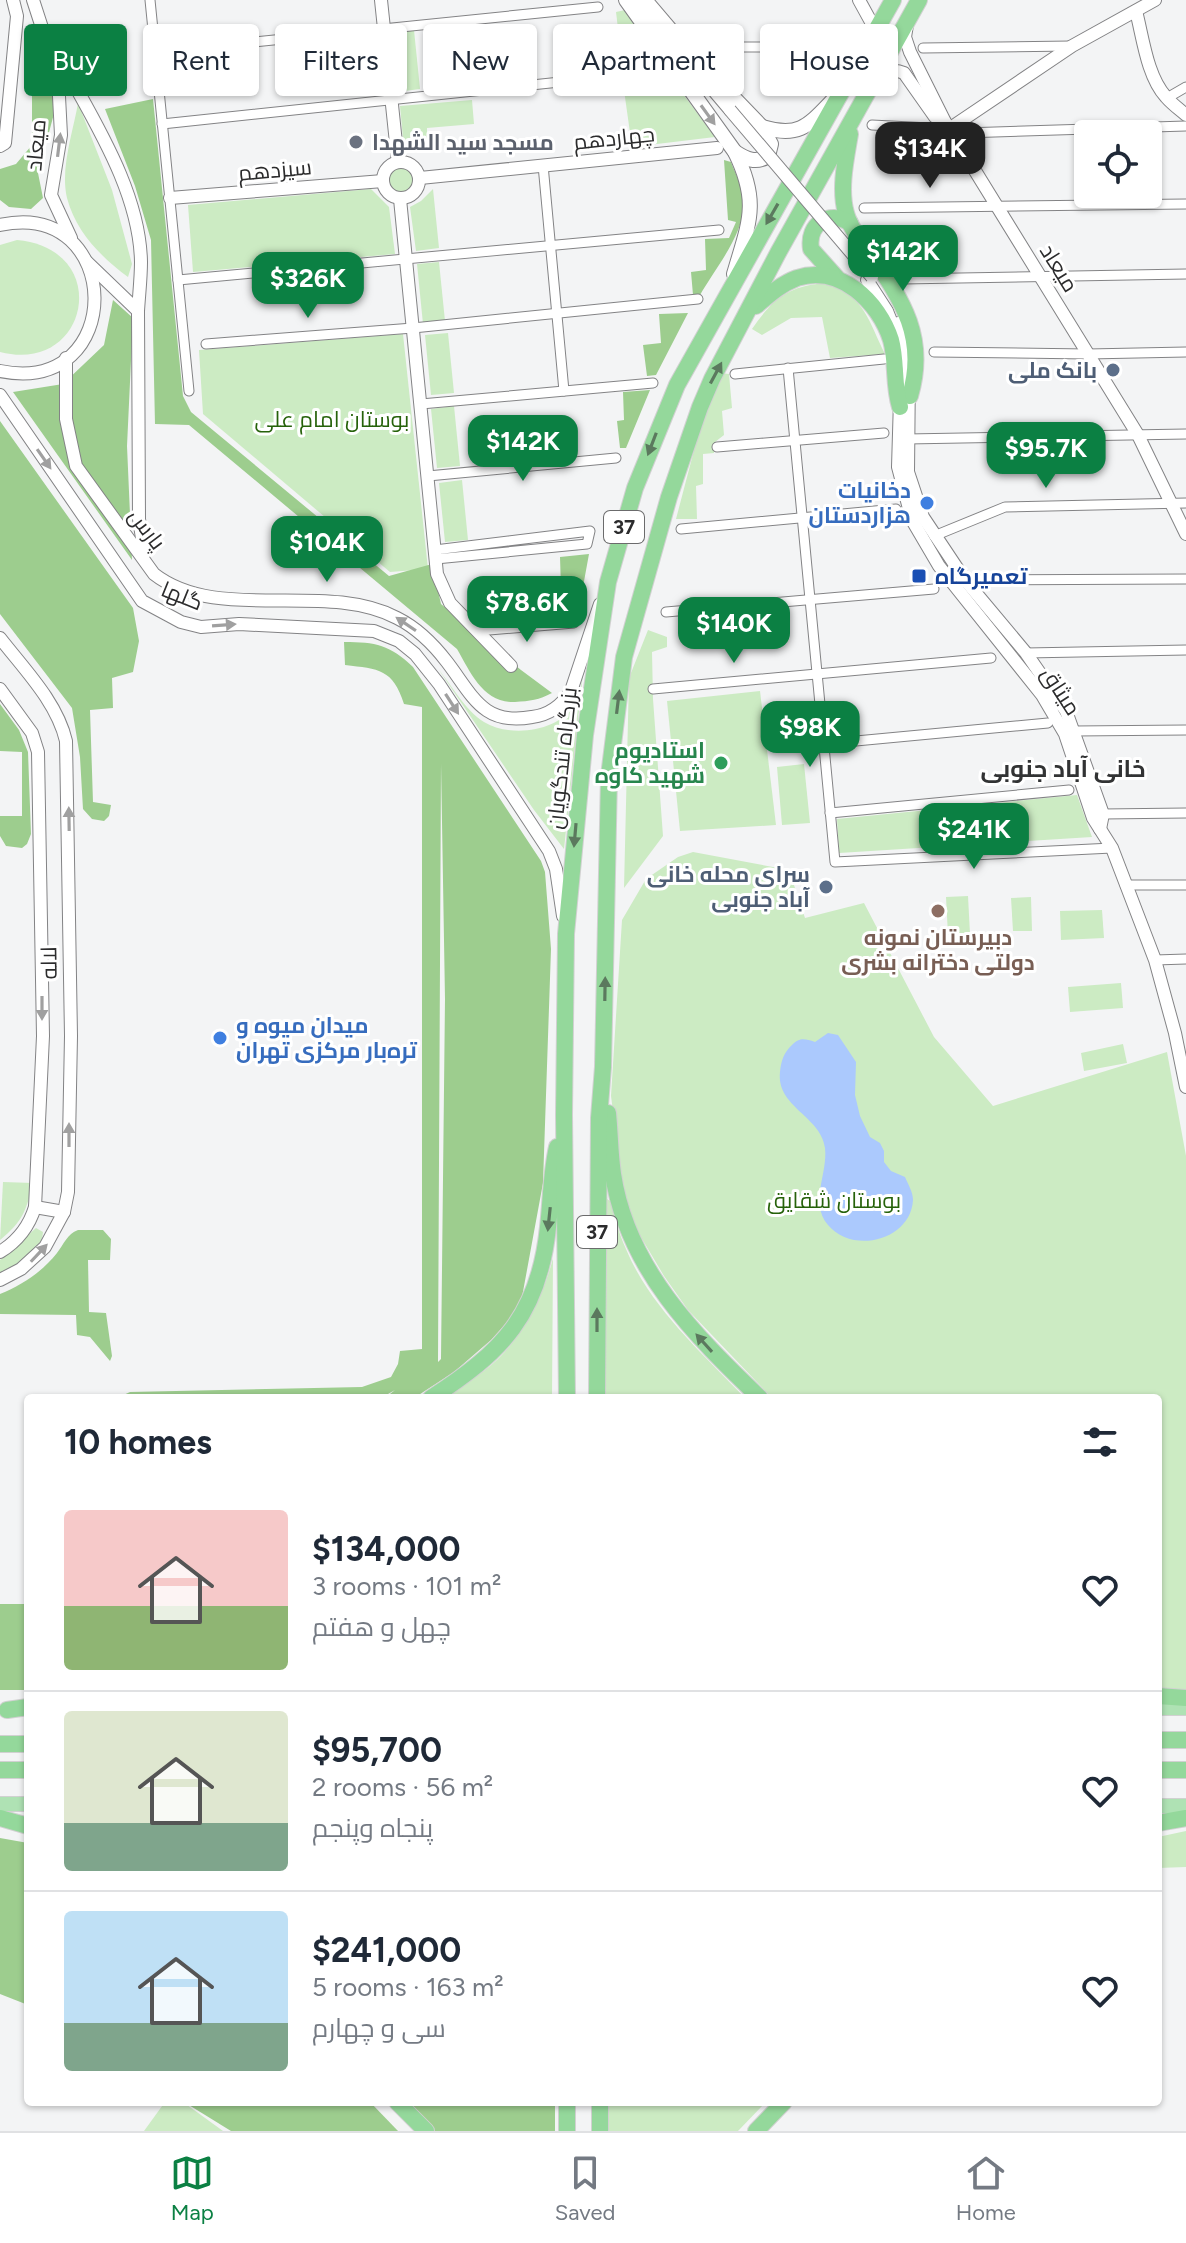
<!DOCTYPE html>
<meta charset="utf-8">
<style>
:root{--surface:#fff;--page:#f2f2f3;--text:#1f2937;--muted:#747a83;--line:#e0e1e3;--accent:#0b8043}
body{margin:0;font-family:Figtree,Cairo,sans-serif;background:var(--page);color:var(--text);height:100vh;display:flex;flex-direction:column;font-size:30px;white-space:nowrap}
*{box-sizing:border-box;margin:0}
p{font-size:26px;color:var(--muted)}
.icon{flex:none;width:44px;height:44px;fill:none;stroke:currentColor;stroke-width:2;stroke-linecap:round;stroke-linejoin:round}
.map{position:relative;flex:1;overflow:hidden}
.sheet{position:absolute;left:24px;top:1394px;width:1138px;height:712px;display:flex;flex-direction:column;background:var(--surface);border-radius:8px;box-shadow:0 2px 6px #0004}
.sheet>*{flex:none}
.top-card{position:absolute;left:24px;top:24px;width:1138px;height:72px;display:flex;gap:16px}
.controls{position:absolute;left:1074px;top:120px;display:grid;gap:16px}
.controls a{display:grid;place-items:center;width:88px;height:88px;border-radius:8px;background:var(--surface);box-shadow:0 2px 6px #0004;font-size:40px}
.price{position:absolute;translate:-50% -68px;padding:0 18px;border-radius:16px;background:var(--accent);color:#fff;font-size:26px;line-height:52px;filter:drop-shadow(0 2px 4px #0008)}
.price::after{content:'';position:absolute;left:50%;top:48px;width:24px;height:18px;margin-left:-12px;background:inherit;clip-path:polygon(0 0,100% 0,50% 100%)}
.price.current{background:#222;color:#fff}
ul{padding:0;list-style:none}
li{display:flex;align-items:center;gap:24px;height:200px;padding:0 40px}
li+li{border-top:2px solid var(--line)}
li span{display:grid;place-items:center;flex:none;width:224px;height:160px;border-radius:8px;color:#555}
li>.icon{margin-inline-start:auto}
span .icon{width:96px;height:96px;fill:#fffc;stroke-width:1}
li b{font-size:34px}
h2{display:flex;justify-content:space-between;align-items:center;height:96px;padding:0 40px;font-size:34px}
.pill{padding:0 28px;border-radius:8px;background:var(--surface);box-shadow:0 2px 6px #0004;font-size:28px;line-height:72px}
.pill.current{background:var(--accent);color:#fff}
.menu{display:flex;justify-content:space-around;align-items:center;height:112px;border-top:2px solid var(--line);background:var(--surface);font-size:22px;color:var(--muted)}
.menu a{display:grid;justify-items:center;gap:4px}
.menu .current{color:var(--accent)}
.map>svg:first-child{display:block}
</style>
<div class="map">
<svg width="1186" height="2131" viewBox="0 0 1186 2131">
<rect width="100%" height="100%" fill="#f3f4f5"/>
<g fill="#ccebc3">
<path d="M625 10 660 66 623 70 616 12Z"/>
<path d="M414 30 420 89 397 92 391 32Z"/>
<path d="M672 79 715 137 632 147 623 83Z"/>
<path d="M472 100 474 124 427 128V141L404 149 400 106Z"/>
<path d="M78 103 112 190 132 264 128 277C101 257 76 232 67 198 60 169 73 132 78 103Z"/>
<circle cx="402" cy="180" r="16"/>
<path d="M371 189 389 207 395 254 193 272 188 205Z"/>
<path d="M433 189 439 248 416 251 410 207 421 201Z"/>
<path d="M17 240C114 249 89 375 0 352V245Z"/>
<path d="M439 262 445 321 423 324 417 264Z"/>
<path d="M828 283C866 299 868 320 885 354L830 358 822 317 791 318 762 335 752 329C773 298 790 285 828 283Z"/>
<path d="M448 333 454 393 431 395 425 335Z"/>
<path d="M403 334 428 569 390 572 203 414 199 350Z"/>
<path d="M721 373 729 374 732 408 722 411 724 435 715 442 714 453 703 454V484L696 486 697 519H676L702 420Z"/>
<path d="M454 406 460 466 437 468 431 409Z"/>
<path d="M462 480 468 540 445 542 439 483Z"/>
<path d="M648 630 667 637V647L652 652 653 699 663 836 624 888 629 678Z"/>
<path d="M585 655 564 849 534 810 439 670C452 686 466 711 484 722 510 738 559 732 575 704 583 691 582 669 585 655Z"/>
<path d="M760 691 776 825 680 831 667 701Z"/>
<path d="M804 764 810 823 782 825 777 767Z"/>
<path d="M1077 795 1092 837 839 853 837 819Z"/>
<path d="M693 852 789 870 805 918 864 903 934 1037 993 1106 1167 1052 1186 1156V1691L1158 1689V1398H772L688 1310 664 1276 626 1212 611 1096 622 920 646 879 678 857Z"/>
<path d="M968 896 970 934 948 935 946 897Z"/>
<path d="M1031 897 1032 931H1013L1011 898Z"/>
<path d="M1102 910 1104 938 1061 940 1060 911Z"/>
<path d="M1121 983 1123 1008 1070 1012 1068 987Z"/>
<path d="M1123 1044 1127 1063 1084 1071 1081 1053Z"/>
<path d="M3 1182 33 1183C26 1211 23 1221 0 1240Z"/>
<path d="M607 1199 610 1201C615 1217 619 1234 626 1249 650 1307 702 1353 745 1398H605Z"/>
<path d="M36 1228 43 1232C42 1252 16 1265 0 1274V1260Z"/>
<path d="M553 1258 552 1398H443C457 1389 472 1380 485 1370 518 1346 543 1298 553 1258Z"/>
<path d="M1186 1831V1867L1158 1868V1837Z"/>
<path d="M165 2102H183L223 2131H144Z"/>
<path d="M606 2102H766L738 2131H606Z"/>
</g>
<g fill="#9dcd8e" fill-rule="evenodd">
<path d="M32 33 38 34 50 59 55 87V110L38 173 43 198 31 209 9 207 0 200V169L16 164 32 145Z"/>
<path d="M153 99 183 396 191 412 389 576 432 564 441 604 521 670 552 693C539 700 530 701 515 702 483 703 471 673 457 649L189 425 155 424 151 240 135 186 105 109Z"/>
<path d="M724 160 731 162C735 173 742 186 744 198 747 231 716 267 700 295H693L691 272 706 270 705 239 729 238 736 222 728 220Z"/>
<path d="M113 300 133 318 127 446 132 560 13 392 63 384 104 345Z"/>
<path d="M688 313 656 375 647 376 643 345 661 343 659 314Z"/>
<path d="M650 390 626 448H620L617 421 624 420 623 392Z"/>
<path d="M0 421 133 608 139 641 133 672 112 678 113 708 90 710 93 802 111 805 109 816 104 821 92 819 83 809 80 757 72 708 0 614Z"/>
<path d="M589 554 578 614 556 616 555 589 561 588 560 557Z"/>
<path d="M344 642C376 642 390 645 413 667L541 861 545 872 551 949 543 1183 520 1308 491 1340 454 1372 414 1398H385L395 1390 381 1398H117L130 1392 362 1387 391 1377 398 1364 400 1351 422 1349V707L404 704C393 669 379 669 345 665ZM441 763 445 999 441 1359 438 1362Z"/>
<path d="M0 704 19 730 28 752 31 834 27 844 22 848 6 846 0 836V816H22V752L0 751Z"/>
<path d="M78 1230H103L111 1239 110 1260H88L89 1312 106 1313 112 1356 110 1361 90 1337 77 1335 76 1315 0 1314V1294C22 1285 42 1272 57 1253 64 1244 67 1234 78 1230Z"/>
<rect x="0" y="1604" width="28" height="86"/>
<path d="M0 1838 28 1843V2005L0 1994Z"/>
<path d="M184 2102H370L398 2131H231Z"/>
<path d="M403 2102H555V2131H428Z"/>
</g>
<path fill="#abc9fd" d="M828 1033 838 1035 856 1062 855 1095 860 1116 870 1137 880 1143 884 1151V1162L891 1171 905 1177C908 1184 913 1192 913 1200 911 1240 853 1255 828 1225 809 1202 828 1174 825 1148 821 1116 776 1107 780 1072 781 1061 784 1052 792 1045 800 1037 805 1039 815 1042Z"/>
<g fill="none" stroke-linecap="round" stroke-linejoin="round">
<defs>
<g id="minor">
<path d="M150 0 189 391"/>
<path d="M685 47H834"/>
<path d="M923 48 1071 46"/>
<path d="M155 52 598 7"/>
<path d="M1167 98 1186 87"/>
<path d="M162 124 664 71"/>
<path d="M872 125 949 129 964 133 1186 126"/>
<path d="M543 165 564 391"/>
<path d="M864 208 1186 204"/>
<path d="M902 279 1186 274"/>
<path d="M178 280 719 230"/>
<path d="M206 344 413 328 698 299"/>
<path d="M934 352 1088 354 1186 352"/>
<path d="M788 368 835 862 1112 848"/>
<path d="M735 374 884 359"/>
<path d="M421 404 653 383"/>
<path d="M907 439 1186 434"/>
<path d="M717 447 884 433"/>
<path d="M428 476 616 458"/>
<path d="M681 529 896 509"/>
<path d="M934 536 1005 507 1186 503"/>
<path d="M435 550 590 531 587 544 436 559"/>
<path d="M965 580 1186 579"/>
<path d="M666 612 934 589"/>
<path d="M477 631 574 623"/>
<path d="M1026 653 1186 650"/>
<path d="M653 689 991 658"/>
<path d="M1075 731 1186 730"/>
<path d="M824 744 1048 723"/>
<path d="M830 813 1069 790"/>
<path d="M1103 814 1186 813"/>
<path d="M1125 885H1186"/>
<path d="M1155 960 1186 959"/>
</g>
<g id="tertiary">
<path d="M33 0 58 77 61 135 51 195 71 238"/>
<path d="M381 0 398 162"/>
<path d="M637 0 730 110"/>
<path d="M859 0 876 31"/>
<path d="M1136 11C1143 38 1147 76 1166 97 1172 104 1179 109 1186 115"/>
<path d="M907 25 905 37 910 52 945 122 1138 435 1186 534"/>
<path d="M876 80C886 72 892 68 904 73L935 117 945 122"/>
<path d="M79 93C107 143 140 203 141 262 141 278 139 295 138 311"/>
<path d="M949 129 1072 46 1155 0"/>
<path d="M0 146 5 143 17 16 13 0"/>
<circle cx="401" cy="180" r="18"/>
<path d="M420 178 717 148"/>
<path d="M170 198 383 181"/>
<path d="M400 199 437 574 450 603 511 666"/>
<path d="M0 225C124 198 128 397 0 371"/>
<path d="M87 262 138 311 139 519 144 551"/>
<path d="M867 280 887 311 895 331"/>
<path d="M898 323 909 370 908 472 923 517 965 580 1026 653 1066 711 1103 814 1100 829"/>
<path d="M66 358V419L76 466 154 574C218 624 325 580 397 618 417 628 434 645 447 662 473 696 483 726 532 717 549 715 562 705 571 691L600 604"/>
<path d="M0 395 142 601 181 622 201 627 239 624 374 631 399 641 415 654 439 684 549 851 556 869 563 916"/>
<path d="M900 400 898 467 912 520 939 566 1042 695 1065 734 1093 818 1112 848 1155 960 1175 1033 1186 1087"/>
<path d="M0 638C24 669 57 702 66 741L71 1036 68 1192 64 1212 45 1247 21 1269 0 1280"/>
<path d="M0 689 32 733 38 752 43 1036 35 1207C29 1227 18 1241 0 1252"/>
<path d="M35 1207 64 1212"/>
</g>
<g id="secondary">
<path d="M626 0 735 152C760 203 749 222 734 274"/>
<path d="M645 0 685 47 762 127 771 144 768 156C756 164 746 159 735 152"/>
<path d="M762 127C799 138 808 126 833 100"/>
</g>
<g id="primary">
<path d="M1158 1708H1186"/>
<path d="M0 1804H28"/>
<path d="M1158 1806H1186"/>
</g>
<g id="trunk">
<path d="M850 134C846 158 839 189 846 213 850 228 862 243 871 255 903 301 927 338 910 396"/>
<path d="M837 278 811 249C807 224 829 210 850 223"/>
<path d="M756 306C769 295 781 284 797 278 840 264 879 302 891 340 897 362 893 385 900 407"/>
<path d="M608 1113C610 1133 610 1154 613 1174 627 1268 695 1336 760 1398"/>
<path d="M431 1398C502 1352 539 1315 548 1227 551 1201 551 1173 557 1147"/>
<path d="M567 1398 564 1115 566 934 585 735 608 582 635 488 677 385 893 0"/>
<path d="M597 1398 599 1118 603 1067 609 776 624 657 669 497 700 407 712 379 778 253 919 0"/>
<path d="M1158 1696 1186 1698"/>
<path d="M7 1710 28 1707"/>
<path d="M1158 1740H1186"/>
<path d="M0 1744H28"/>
<path d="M0 1770H28"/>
<path d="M1158 1770H1186"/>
<path d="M0 1818 28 1826"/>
<path d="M1158 1823 1186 1818"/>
<path d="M397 2102 426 2131"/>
<path d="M567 2102V2131"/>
<path d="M600 2102V2131"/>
<path d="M756 2131 784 2102"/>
</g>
</defs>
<use href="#minor" stroke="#838385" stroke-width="11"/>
<use href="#tertiary" stroke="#838385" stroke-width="14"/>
<use href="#secondary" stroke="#838385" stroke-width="16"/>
<use href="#primary" stroke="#d1d1d1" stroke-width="16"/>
<use href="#trunk" stroke="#d1d1d1" stroke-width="18"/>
<use href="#minor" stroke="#fff" stroke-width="9"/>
<use href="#tertiary" stroke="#fff" stroke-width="12"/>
<use href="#secondary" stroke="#fff" stroke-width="14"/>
<use href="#primary" stroke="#afe2b4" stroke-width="14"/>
<use href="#trunk" stroke="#94d89b" stroke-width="16"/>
<defs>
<path id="tertiary-bridge" d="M730 110 872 277"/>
</defs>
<use href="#tertiary-bridge" stroke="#838385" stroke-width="14" stroke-linecap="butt"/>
<use href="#tertiary-bridge" stroke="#fff" stroke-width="12"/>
</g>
<defs><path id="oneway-solid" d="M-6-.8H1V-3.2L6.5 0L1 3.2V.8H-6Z" transform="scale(2)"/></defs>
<g fill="#a0a0a0">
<use href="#oneway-solid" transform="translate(708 115) rotate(54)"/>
<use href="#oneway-solid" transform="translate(59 145) rotate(-83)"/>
<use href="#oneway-solid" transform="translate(44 459) rotate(55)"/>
<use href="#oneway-solid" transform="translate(406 624) rotate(-146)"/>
<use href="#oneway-solid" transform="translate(224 625) rotate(-4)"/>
<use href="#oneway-solid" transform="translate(452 704) rotate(57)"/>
<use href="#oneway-solid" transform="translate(69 819) rotate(-91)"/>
<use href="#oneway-solid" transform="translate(42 1008) rotate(90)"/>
<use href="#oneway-solid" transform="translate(69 1135) rotate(-90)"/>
<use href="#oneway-solid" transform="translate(39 1253) rotate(-47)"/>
</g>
<g fill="#5b795e">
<use href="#oneway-solid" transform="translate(772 214) rotate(120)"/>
<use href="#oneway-solid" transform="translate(716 373) rotate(-62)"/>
<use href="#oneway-solid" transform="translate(652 444) rotate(111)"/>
<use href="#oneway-solid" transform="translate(618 702) rotate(-83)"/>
<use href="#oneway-solid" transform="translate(575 835) rotate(95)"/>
<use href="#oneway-solid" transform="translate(605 989) rotate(-89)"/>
<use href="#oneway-solid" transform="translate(549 1219) rotate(96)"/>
<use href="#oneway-solid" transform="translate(597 1320) rotate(-90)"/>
<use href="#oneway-solid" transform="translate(704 1343) rotate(-132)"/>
</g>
<circle fill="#6b7280" stroke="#fff" stroke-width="3" cx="356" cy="142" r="8"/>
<g fill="#5c6f8a" stroke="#fff" stroke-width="3">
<circle cx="1113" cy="370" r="8"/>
<circle cx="826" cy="887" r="8"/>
</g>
<g fill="#3f7fe0" stroke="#fff" stroke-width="3">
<circle cx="927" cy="503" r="8"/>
<circle cx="220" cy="1038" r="8"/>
</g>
<rect fill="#1a4fb4" stroke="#fff" stroke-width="3" x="911" y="568" width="16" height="16" rx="4"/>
<circle fill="#2e9e5b" stroke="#fff" stroke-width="3" cx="721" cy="763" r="8"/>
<circle fill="#8d6e63" stroke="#fff" stroke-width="3" cx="938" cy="911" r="8"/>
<g text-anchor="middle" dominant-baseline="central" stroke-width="6" stroke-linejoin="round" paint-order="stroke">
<g fill="#fff" stroke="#6b6b6c" stroke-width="2">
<rect x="604" y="511" width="40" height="32" rx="6"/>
<rect x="577" y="1216" width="40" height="32" rx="6"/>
</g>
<g font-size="20" font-weight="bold" fill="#2c2c2d">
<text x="624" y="527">37</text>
<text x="597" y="1232">37</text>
</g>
<g font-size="22" fill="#2c2c2d" stroke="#fff">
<text transform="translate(614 138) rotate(-6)">چهاردهم</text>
<text transform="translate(36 145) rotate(-85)">میعاد</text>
<text transform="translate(275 170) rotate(-5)">سیزدهم</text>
<text transform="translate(1059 268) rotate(58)">میعاد</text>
<text transform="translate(147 529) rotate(53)">پارس</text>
<text transform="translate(182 596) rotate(22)">گلها</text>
<text transform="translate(1061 691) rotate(57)">میثاق</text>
<text transform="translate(562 758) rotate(-84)">بزرگراه تندگویان</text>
<text transform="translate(49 963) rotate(-91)">لاله</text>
</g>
<g font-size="22" font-weight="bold" fill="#5b616d" stroke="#fff" text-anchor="start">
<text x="372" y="142">مسجد سید الشهدا</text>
</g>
<g font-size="22" font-weight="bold" fill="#4e5e75" stroke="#fff" text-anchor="end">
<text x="1097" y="370">بانک ملی</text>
<text x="810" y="874">سرای محله خانی<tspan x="810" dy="25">آباد جنوبی</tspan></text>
</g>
<g font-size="22" fill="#26620a" stroke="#fff">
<text x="332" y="419">بوستان امام علی</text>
<text x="834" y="1200">بوستان شقایق</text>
</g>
<g font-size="22" font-weight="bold" fill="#366cbe" stroke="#fff" text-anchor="end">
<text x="911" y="490">دخانیات<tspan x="911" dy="25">هزاردستان</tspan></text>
<text x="236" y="1025" text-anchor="start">میدان میوه و<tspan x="236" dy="25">تره‌بار مرکزی تهران</tspan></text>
</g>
<g font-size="22" font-weight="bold" fill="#164399" stroke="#fff" text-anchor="start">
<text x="935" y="576">تعمیرگاه</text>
</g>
<g font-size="22" font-weight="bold" fill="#27864d" stroke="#fff" text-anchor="end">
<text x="705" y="750">استادیوم<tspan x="705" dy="25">شهید کاوه</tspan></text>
</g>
<g font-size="22" font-weight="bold" fill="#785e54" stroke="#fff">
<text x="938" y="937">دبیرستان نمونه<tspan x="938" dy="25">دولتی دخترانه بشری</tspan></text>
</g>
<g font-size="24" font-weight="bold" fill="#323334" stroke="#fff">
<text x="1063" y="768">خانی آباد جنوبی</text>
</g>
</g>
</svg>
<div class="controls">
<a><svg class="icon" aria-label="locate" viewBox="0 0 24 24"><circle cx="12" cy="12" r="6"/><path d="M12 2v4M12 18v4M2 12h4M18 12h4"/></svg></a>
</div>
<b class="price current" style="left:930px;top:190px">$134K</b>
<b class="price" style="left:903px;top:293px">$142K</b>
<b class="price" style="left:308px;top:320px">$326K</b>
<b class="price" style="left:523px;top:483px">$142K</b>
<b class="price" style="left:1046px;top:490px">$95.7K</b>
<b class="price" style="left:327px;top:584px">$104K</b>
<b class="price" style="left:527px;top:644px">$78.6K</b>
<b class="price" style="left:734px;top:665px">$140K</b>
<b class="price" style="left:810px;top:769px">$98K</b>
<b class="price" style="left:974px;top:871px">$241K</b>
<div class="top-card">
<a class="pill current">Buy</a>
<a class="pill">Rent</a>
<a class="pill">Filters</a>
<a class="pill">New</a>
<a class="pill">Apartment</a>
<a class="pill">House</a>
</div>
<section class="sheet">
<h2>10 homes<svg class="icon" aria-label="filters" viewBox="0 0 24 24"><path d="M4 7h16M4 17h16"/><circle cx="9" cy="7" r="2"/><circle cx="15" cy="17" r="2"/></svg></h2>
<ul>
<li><span style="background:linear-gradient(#f6c9c9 60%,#8fb573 0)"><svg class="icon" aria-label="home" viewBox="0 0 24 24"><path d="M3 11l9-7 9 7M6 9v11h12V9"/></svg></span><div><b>$134,000</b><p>3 rooms · 101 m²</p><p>چهل و هفتم</p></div><svg class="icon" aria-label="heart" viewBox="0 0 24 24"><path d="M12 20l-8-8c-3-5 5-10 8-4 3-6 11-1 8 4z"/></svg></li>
<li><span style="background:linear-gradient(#dfe7d0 70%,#7fa58c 0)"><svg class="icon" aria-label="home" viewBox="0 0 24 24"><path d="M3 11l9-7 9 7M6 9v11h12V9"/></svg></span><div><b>$95,700</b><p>2 rooms · 56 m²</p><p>پنجاه وپنجم</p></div><svg class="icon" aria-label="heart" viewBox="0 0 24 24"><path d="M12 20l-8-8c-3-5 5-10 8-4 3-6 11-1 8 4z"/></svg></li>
<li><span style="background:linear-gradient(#bfe0f5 70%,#7fa58c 0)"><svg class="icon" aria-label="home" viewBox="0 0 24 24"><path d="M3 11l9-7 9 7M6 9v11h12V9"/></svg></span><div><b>$241,000</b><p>5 rooms · 163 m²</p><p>سی و چهارم</p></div><svg class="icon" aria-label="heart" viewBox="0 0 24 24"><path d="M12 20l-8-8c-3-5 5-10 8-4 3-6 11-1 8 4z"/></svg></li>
</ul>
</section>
</div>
<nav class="menu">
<a class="current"><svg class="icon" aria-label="map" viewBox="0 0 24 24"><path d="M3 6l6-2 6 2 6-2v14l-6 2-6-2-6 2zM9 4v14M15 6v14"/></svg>Map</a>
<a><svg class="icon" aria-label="saved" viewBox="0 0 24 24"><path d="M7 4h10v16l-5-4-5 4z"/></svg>Saved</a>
<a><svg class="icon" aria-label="home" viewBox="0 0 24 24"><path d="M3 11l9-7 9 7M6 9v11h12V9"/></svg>Home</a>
</nav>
